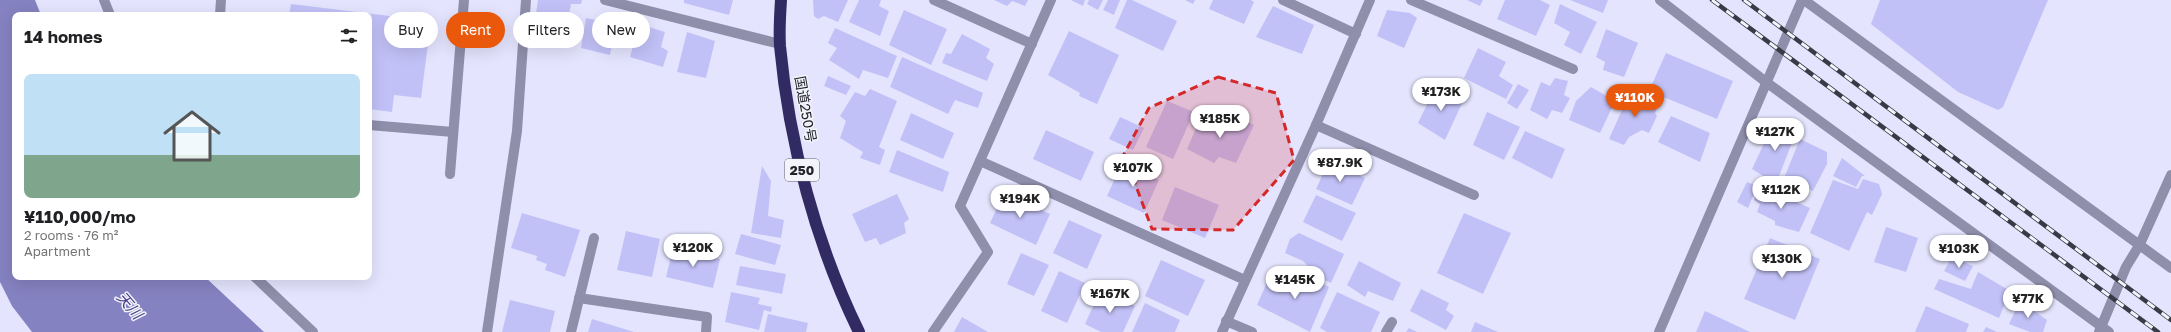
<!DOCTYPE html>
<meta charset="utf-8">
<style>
:root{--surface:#fff;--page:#f6f6f6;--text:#202124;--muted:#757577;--accent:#ea580c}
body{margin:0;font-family:"Golos Text","Noto Sans JP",sans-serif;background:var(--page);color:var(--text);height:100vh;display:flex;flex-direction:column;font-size:15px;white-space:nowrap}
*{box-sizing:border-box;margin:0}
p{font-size:13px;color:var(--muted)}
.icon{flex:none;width:22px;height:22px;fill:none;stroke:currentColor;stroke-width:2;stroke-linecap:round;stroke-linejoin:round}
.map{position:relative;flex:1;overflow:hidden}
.drawer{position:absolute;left:12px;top:12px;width:360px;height:268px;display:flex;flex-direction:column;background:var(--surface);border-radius:8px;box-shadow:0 4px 16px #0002}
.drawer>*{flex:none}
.top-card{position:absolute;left:384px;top:12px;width:380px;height:36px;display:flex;gap:8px}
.price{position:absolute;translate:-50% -34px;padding:0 9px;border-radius:14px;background:#fff;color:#222;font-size:13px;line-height:26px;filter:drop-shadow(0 1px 2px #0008)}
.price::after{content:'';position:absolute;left:50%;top:24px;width:12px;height:9px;margin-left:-6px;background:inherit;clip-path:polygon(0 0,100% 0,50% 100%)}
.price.selected{background:var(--accent);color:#fff}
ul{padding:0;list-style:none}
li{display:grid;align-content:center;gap:8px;height:212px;padding:0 12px}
li span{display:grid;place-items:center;height:124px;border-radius:8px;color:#555}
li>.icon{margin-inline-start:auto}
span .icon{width:72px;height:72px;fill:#fffc;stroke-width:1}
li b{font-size:17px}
h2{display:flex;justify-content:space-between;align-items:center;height:48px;padding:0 12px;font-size:17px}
.tag{padding:0 14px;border-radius:18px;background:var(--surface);box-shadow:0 4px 16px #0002;font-size:14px;line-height:36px}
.tag.selected{background:var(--accent);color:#fff}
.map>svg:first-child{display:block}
</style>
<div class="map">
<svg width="2171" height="332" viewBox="0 0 2171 332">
<rect width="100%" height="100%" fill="#e4e4fe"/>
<path fill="#8582c1" d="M0 0H35L41 15H15V277H205L264 332H32L12 306 0 282Z"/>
<g fill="#c2c1f7">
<path d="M538 0H582L581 4H571L564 43 547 41 545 30 534 28Z"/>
<path d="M684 0H733L729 15 684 3Z"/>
<path d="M813 0H848L838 22 824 16 818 19 814 16Z"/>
<path d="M859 0H881L879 6 889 11 880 36 849 22Z"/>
<path d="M994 0H1028L1025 6 1012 1 1007 6Z"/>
<path d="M1071 0H1085L1083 6Z"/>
<path d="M1089 0H1103L1098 10 1087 4Z"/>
<path d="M1108 0H1120L1114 15 1103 10Z"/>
<path d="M1127 0H1132L1177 21 1163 51 1115 28Z"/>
<path d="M1185 0H1195L1193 4Z"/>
<path d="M1213 0H1251L1254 2 1244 24 1209 9Z"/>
<path d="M1467 0H1483L1480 6Z"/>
<path d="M1505 0H1540L1550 5 1536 36 1497 19Z"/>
<path d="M1570 0H1608L1603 13Z"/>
<path d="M1880 0H2048L2003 107 1998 110 1958 92 1871 24Z"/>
<path d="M291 4 431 21 421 98 394 95 392 112 369 109V15H289Z"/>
<path d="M1560 4 1597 22 1581 54 1564 45 1570 32 1554 23Z"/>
<path d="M1273 6 1314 25 1302 54 1256 37Z"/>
<path d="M904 10 947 29 931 65 889 45Z"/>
<path d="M1387 10 1410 13 1417 18 1404 48 1377 36Z"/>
<path d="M624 16 632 18 627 42 619 40Z"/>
<path d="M586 18 616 24 610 55 581 48Z"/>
<path d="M639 24 665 32 661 47 668 51 663 67 630 57Z"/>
<path d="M835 28 897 56 888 78 863 70 859 79 829 60 837 48 828 43Z"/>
<path d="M1606 29 1638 43 1624 77 1603 70 1605 62 1596 57Z"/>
<path d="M1069 31 1119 55 1097 104 1079 96 1080 93 1048 75Z"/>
<path d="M687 32 715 41 706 78 677 72Z"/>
<path d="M962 34 990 49 986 58 994 64 987 81 942 63 946 53 951 54Z"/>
<path d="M1478 48 1506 62 1499 76 1513 85 1506 99 1464 78Z"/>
<path d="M1666 53 1733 81 1717 119 1649 91Z"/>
<path d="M902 57 983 93 978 108 955 100 948 114 890 87Z"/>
<path d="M828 76 851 86 846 95 824 86Z"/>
<path d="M1555 78 1568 81 1564 95 1570 98 1562 113 1552 110 1547 119 1530 110 1541 82 1550 86Z"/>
<path d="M1518 84 1529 90 1517 109 1507 103Z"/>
<path d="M1436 86 1464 99 1445 140 1418 123Z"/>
<path d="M1591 87 1615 101 1600 133 1569 120 1576 101Z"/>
<path d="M870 89 897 101 879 147 885 150 880 165 860 158 863 152 840 138 846 121 840 116 855 92 865 96Z"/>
<path d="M1631 90 1659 103 1655 113 1657 116 1649 133 1642 130 1629 137 1624 145 1609 139Z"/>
<path d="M1167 101 1194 112 1173 159 1146 147Z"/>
<path d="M1487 112 1520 127 1504 160 1473 145Z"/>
<path d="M911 113 954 133 943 159 900 140Z"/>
<path d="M1232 115 1254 125 1236 163 1219 157 1214 163 1187 149 1201 117 1215 122H1228Z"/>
<path d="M1671 116 1710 133 1700 162 1658 142Z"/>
<path d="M1120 117 1144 128 1133 150 1109 139Z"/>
<path d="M1782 120 1798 127 1776 184 1752 169 1767 137 1772 139Z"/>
<path d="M1046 130 1094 152 1081 181 1033 159Z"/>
<path d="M1525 131 1565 149 1552 179 1512 158Z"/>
<path d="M1800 139 1827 152V164L1813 191 1802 186 1796 190 1782 183Z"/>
<path d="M897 150 949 172 943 192 889 172Z"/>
<path d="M1842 158 1865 176H1862L1856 187 1833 176Z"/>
<path d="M1329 161 1365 178 1352 205 1316 189Z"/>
<path d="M1122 163 1159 180 1144 213 1107 196Z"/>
<path d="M762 166 771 181 768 216 784 220 781 238 751 233Z"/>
<path d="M1863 179 1879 184 1882 194 1872 215 1867 212 1849 251 1810 233 1833 180 1858 189Z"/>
<path d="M1747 182 1757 186 1748 208 1737 202Z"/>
<path d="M1761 186 1810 208 1799 232 1775 225V221L1757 212 1760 204 1754 200Z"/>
<path d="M1175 187 1219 205 1205 238 1162 220Z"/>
<path d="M1004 193 1050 214 1036 245 990 223Z"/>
<path d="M897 194 909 219 904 223 906 233 880 245 876 238 865 242 852 214Z"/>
<path d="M1316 195 1356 213 1342 241 1303 222Z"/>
<path d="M522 213 580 230 565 277 545 270 547 264 536 260 537 256 511 248Z"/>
<path d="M1464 213 1511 233 1483 294 1437 273Z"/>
<path d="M1069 220 1102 235 1087 269 1053 253Z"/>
<path d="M1886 227 1918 238 1906 272 1874 262Z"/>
<path d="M626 231 660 239 652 277 617 270Z"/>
<path d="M1299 233 1344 254 1331 283 1320 278 1303 261 1285 253 1290 239Z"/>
<path d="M741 234 781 245 775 265 735 254Z"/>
<path d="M1770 238 1820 259 1795 320 1744 299Z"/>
<path d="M673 248 720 259 713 288 666 277Z"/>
<path d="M1021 253 1049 265 1034 296 1007 284Z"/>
<path d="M1952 257 1973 266 1965 281 1944 271Z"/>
<path d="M1161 260 1205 280 1188 316 1145 296Z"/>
<path d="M1359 261 1401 283 1393 301 1368 291 1365 297 1347 285Z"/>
<path d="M740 266 786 274 782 294 736 285Z"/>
<path d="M1059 271 1085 283 1067 323 1041 311Z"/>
<path d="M1978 272 2010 291 1999 318 1934 289 1939 279 1971 289Z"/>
<path d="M1301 273 1329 287 1310 332 1257 305 1268 280 1287 286Z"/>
<path d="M1421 289 1449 303 1446 310 1454 316 1446 330 1410 311Z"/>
<path d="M1100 291 1135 306 1123 332H1101L1085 324Z"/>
<path d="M731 292 760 298 758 304 772 307 771 312 764 310 759 330 725 322Z"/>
<path d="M1337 292 1380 312 1371 332H1327L1320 328Z"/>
<path d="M510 300 555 311 550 332H502Z"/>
<path d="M2020 301 2047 320 2043 332H2030L2009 324Z"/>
<path d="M1145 303 1180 320 1175 332H1132Z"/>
<path d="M1926 306 1969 324 1966 332H1915Z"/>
<path d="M1705 311 1750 332H1696Z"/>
<path d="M768 314 808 323 806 332H764Z"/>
<path d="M962 317 988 332H954Z"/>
<path d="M592 319 634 332H588Z"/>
<path d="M1475 322 1498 332H1471Z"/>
<path d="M1986 327 1997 332H1983Z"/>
<path d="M1409 328 1417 332H1406Z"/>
</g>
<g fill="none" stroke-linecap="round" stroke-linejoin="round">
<g stroke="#8f8eab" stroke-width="10">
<path d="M220 15 221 0"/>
<path d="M369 125 453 132"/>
<path d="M450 174 464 0"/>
</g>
<g stroke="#8f8eab" stroke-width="10">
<path d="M104 0 110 15"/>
<path d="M605 0 780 44"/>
<path d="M934 0 1032 44"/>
<path d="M1283 0 1356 34"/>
<path d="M1411 0 1573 69"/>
<path d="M1660 0 1766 82 2109 332"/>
<path d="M1804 0 2171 268"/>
<path d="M1316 125 1474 195"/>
<path d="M980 161 1245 280"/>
<path d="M255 277 313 332"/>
<path d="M579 298 707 317 706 332"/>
<path d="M1226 321 1252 332"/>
<path d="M487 332 517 131 526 0"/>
<path d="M571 332 594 238"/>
<path d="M933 332 988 252 960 206 1051 0"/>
<path d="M1222 332 1316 125 1370 0"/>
<path d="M1386 332 1392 322"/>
<path d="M1659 332 1802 0"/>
<path d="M2099 332 2126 267 2140 244 2171 175"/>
</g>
<path stroke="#322b63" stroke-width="12" d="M781 0C780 15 779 31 780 46 789 143 816 244 859 332"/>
<defs>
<g id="rail">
<path d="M1712 0 2158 332"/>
<path d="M1744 0 2171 320"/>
</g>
</defs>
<use href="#rail" stroke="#3a3a47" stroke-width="4.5"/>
<use href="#rail" stroke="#f3f3fa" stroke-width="3" stroke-dasharray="9" stroke-linecap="butt"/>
</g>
<path fill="#d62828" fill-opacity="0.2" stroke="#d62828" stroke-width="3" stroke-dasharray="8 5" stroke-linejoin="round" d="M1218 77 1276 93 1294 160 1233 230 1152 229 1124 154 1149 108Z"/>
<g text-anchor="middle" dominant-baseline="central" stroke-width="3" stroke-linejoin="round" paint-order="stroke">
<rect fill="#f3f3fa" stroke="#61616b" stroke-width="1" x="785" y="159" width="34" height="22" rx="3"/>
<g font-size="13" font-weight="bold" fill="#23232e">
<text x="802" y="170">250</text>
</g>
<g font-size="14" fill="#23232e" stroke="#f3f3fa">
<text transform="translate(806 109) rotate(80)">国道250号</text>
</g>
<g font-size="15" font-style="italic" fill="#473c8a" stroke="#f3f3fa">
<text transform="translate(130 305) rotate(49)">天川</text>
</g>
</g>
</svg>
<b class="price" style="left:1441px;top:112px">¥173K</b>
<b class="price selected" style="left:1635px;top:118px">¥110K</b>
<b class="price" style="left:1220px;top:139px">¥185K</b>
<b class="price" style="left:1775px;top:152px">¥127K</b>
<b class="price" style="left:1340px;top:183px">¥87.9K</b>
<b class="price" style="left:1133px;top:188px">¥107K</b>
<b class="price" style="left:1781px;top:210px">¥112K</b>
<b class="price" style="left:1020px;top:219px">¥194K</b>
<b class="price" style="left:693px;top:268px">¥120K</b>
<b class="price" style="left:1959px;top:269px">¥103K</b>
<b class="price" style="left:1782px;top:279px">¥130K</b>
<b class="price" style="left:1295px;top:300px">¥145K</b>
<b class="price" style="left:1110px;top:314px">¥167K</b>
<b class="price" style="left:2028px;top:319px">¥77K</b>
<div class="top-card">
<a class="tag">Buy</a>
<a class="tag selected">Rent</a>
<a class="tag">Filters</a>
<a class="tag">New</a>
</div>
<section class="drawer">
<h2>14 homes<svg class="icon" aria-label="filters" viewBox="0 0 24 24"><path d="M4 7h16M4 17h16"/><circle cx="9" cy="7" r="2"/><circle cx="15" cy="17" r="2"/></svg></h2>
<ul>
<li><span style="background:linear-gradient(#bfe0f5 65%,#7fa58c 0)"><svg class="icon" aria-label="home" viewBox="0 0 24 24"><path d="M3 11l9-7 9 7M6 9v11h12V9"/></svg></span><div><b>¥110,000/mo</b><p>2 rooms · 76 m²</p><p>Apartment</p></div></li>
</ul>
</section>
</div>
